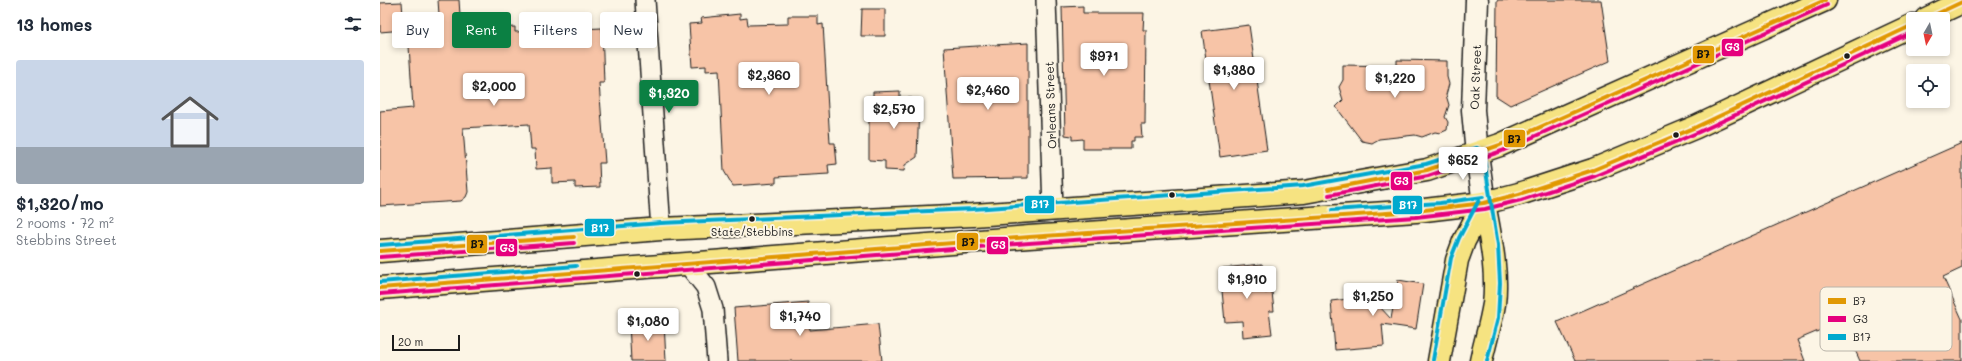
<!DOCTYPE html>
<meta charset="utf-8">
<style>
:root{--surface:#fff;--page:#f6f6f7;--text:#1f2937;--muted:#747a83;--line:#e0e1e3;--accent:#0b8043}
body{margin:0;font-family:Mali,sans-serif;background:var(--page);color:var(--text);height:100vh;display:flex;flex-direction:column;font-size:15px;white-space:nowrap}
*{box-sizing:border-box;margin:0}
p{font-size:13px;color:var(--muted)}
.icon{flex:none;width:22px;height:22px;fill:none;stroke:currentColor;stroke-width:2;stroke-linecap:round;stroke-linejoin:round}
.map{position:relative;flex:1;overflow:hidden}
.drawer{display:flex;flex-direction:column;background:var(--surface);width:380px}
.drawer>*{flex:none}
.hud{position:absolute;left:12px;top:12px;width:380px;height:36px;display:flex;gap:8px}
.needle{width:26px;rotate:189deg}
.fabs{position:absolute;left:1526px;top:12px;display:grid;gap:8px}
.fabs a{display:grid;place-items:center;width:44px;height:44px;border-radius:4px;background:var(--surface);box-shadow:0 2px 6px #0003;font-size:20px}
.scale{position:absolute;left:12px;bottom:10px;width:68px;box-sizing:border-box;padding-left:4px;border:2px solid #1c1c1c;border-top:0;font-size:11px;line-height:14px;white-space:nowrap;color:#1c1c1c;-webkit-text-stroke:3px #fcf5e5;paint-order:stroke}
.price{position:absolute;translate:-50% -34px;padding:0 9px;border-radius:4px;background:#fff;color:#222;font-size:13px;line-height:26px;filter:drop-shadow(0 1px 2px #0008)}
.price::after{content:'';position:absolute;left:50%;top:24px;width:12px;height:9px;margin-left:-6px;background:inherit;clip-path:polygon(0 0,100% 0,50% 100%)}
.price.current{background:var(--accent);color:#fff}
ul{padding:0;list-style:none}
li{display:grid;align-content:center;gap:8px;height:212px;padding:0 16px}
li+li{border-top:1px solid var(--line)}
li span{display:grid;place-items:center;height:124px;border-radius:4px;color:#555}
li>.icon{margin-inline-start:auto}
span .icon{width:72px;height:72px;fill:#fffc;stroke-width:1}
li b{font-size:17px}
h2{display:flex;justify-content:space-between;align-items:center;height:48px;padding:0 16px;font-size:17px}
.tag{padding:0 14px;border-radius:4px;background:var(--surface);box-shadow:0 2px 6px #0003;font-size:14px;line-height:36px}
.tag.current{background:var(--accent);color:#fff}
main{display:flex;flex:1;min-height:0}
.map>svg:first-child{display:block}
</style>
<main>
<section class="drawer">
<h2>13 homes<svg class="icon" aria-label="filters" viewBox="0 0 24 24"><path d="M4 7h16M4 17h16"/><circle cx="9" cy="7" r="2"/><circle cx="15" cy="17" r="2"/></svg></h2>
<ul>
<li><span style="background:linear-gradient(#c9d6e8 70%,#9aa5b1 0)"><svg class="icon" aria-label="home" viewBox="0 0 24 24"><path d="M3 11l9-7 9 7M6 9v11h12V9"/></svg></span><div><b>$1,320/mo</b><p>2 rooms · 72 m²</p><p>Stebbins Street</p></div></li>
</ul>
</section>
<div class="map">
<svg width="1582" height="361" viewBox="0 0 1582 361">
<rect width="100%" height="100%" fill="#fcf5e5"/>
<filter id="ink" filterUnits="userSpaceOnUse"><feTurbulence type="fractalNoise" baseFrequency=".025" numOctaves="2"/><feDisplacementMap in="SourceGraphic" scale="8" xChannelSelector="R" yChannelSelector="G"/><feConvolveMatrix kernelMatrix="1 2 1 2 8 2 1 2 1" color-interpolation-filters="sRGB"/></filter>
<g filter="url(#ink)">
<g fill="#f7c4a7" stroke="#1c1c1c">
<path d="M58 0H79L81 30 135 27V32L222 28 224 83H219L225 163H219L220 187 195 188V182L172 183V168L156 169 155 149H151L149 124 83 128 88 192 86 197 81 201 0 206V111L33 108 29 46 61 44Z"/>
<path d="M1117 0H1221L1230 61 1130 105 1116 96Z"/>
<path d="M22 2 24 30 0 32V3Z"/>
<path d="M703 6V13H764L763 30H766L765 124H761L762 137H754V141H751V149H703V139L692 140V136L685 135 682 7Z"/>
<path d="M482 9H505V36H481Z"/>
<path d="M360 14V19L367 18 368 25 408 24V16H438V25L443 24 450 143H455L457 164 448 165 449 174 396 177V183L353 186 344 171 339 70 326 71V66L312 67 309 24 322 23 321 18Z"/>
<path d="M869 25 887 150 840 157 822 31Z"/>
<path d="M648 43V178L573 179 564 48Z"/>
<path d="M1017 60 1067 61V77L1069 84 1066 95 1069 105 1065 117 1068 122 1067 130 1060 133 1055 132 1042 137 1035 135 999 139 992 143 982 141 956 107 963 100 959 87 963 80V65L1017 66Z"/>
<path d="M520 91V98H532L539 106 537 157 525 165 524 171 505 170V161L489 160V115H493V92Z"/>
<path d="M1582 143V268L1563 277 1582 319V361H1480L1462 321 1417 340 1425 361H1195L1177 322Z"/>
<path d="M882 264 885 293 892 292 894 311H889L892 334 863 337 862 321 845 322 841 280H844L843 268Z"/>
<path d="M1018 280 1043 284 1036 329 1002 324 1004 346 955 350 951 301 968 299V295L988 294 1011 319Z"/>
<path d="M428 302 430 330 498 324 502 361H358L354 308Z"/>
<path d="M284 322 286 361H251L249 323Z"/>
</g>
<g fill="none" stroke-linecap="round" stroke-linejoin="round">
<defs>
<g id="street">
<path d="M265 0 281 229"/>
<path d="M666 0 673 209"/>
<path d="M307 263 326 287 333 309 337 361"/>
</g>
<path id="secondary" d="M1097 0 1093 110 1097 154 1104 203"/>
<g id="primary">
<path d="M1546 19 1582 2"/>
<path d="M0 251 281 229 593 215 924 192 1047 170 1120 145 1445 0"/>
<path d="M0 288 649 237 1036 211 1104 203 1139 194 1213 170 1316 127 1533 25"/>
<path d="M1059 361 1077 260 1084 241 1104 203"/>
<path d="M1101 361C1105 342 1111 323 1114 304 1118 270 1110 236 1104 203"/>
</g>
</defs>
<use href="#street" stroke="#1c1c1c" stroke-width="22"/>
<use href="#secondary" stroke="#1c1c1c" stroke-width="25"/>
<use href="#primary" stroke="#1c1c1c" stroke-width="25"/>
<use href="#street" stroke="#fcf5e5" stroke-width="19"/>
<use href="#secondary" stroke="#fcf5e5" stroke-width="22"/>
<use href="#primary" stroke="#f6e381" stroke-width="22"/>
<defs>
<g id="bus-1">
<path d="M1546 19 1582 2"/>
<path d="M948 189 1047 170 1120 145 1445 0"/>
<path d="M0 251 194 237"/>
<path d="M0 288 649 237 1036 211 1104 203 1139 194 1213 170 1316 127 1533 25"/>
</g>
<g id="bus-2">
<path d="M949 195 1048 176 1122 151 1447 5"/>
<path d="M0 257 194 243"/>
<path d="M0 294 649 243 1036 217 1105 209 1141 200 1215 176 1319 132 1533 32"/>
</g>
<g id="bus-3">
<path d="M952 210 1060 203 1103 197"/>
<path d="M0 245 281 223 593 209 923 186 1046 164 1097 148 1103 153 1118 245 1120 283 1118 318 1107 361"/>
<path d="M0 282 196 266"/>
<path d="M1053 360 1071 258 1079 238 1099 200"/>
</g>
</defs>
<use href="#bus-1" stroke="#fcf5e5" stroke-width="7"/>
<use href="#bus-2" stroke="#fcf5e5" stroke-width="7"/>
<use href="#bus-3" stroke="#fcf5e5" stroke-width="7"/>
<use href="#bus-1" stroke="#e19803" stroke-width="4"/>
<use href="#bus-2" stroke="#e5007d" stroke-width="4"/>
<use href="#bus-3" stroke="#00a9ce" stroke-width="4"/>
</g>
</g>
<g fill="#1c1c1c" stroke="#fcf5e5" stroke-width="1.5">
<circle cx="1467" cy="56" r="3.5"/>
<circle cx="1296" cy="135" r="3.5"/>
<circle cx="792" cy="195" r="3.5"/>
<circle cx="372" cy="219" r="3.5"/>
<circle cx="257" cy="274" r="3.5"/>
</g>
<g text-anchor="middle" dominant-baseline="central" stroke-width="4" stroke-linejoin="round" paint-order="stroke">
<g font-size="11" fill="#1c1c1c" stroke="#fcf5e5">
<text x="372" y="231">State/Stebbins</text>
</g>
<g font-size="12" fill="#1c1c1c" stroke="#fcf5e5">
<text transform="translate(1095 77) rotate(-88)">Oak Street</text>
<text transform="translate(670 105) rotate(-92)">Orleans Street</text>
</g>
</g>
<rect x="1440" y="287" width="132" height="64" rx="6" fill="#fcf5e5" stroke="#b9b4a9" stroke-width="1"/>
<rect x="1448" y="298" width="18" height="6" fill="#e19803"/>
<rect x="1448" y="316" width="18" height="6" fill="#e5007d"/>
<rect x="1448" y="334" width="18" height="6" fill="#00a9ce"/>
<g font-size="11" fill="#1c1c1c">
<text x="1473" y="305">B7</text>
<text x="1473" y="323">G3</text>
<text x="1473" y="341">B17</text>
</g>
<g stroke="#fcf5e5" stroke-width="1.5">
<rect x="1341" y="38" width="23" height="19" rx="4" fill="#e5007d"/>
<rect x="1312" y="45" width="23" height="19" rx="4" fill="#e19803"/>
<rect x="1123" y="129" width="23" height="19" rx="4" fill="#e19803"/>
<rect x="1010" y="171" width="23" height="20" rx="4" fill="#e5007d"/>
<rect x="644" y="195" width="31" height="19" rx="4" fill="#00a9ce"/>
<rect x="1012" y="195" width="31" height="20" rx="4" fill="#00a9ce"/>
<rect x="204" y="218" width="31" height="19" rx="4" fill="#00a9ce"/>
<rect x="576" y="232" width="23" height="19" rx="4" fill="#e19803"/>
<rect x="86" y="234" width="22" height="20" rx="4" fill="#e19803"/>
<rect x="606" y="236" width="23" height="19" rx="4" fill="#e5007d"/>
<rect x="115" y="238" width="23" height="19" rx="4" fill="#e5007d"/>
</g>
<g font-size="11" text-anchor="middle" font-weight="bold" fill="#fff">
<text x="1352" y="51">G3</text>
<text x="1021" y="185">G3</text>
<text x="660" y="208">B17</text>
<text x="1028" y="209">B17</text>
<text x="220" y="232">B17</text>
<text x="618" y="249">G3</text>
<text x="127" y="252">G3</text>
</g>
<g font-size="11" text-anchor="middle" font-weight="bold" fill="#111">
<text x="1323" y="58">B7</text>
<text x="1134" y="143">B7</text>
<text x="588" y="246">B7</text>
<text x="97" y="248">B7</text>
</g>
</svg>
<div class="fabs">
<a><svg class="needle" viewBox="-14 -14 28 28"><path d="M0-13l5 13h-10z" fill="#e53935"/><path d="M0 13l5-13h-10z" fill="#747a83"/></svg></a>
<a><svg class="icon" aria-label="locate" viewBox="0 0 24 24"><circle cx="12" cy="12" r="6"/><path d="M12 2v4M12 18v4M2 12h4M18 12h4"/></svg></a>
</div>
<div class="scale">20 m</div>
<b class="price" style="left:724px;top:77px">$971</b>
<b class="price" style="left:854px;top:91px">$1,380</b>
<b class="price" style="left:389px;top:96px">$2,360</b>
<b class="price" style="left:1015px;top:99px">$1,220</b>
<b class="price" style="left:114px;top:107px">$2,000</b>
<b class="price" style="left:608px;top:111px">$2,460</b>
<b class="price current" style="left:289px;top:114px">$1,320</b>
<b class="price" style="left:514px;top:130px">$2,570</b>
<b class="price" style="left:1083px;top:181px">$652</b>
<b class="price" style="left:867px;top:300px">$1,910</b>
<b class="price" style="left:993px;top:317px">$1,250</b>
<b class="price" style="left:420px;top:337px">$1,740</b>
<b class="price" style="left:268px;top:342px">$1,080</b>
<div class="hud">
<a class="tag">Buy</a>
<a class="tag current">Rent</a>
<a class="tag">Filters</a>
<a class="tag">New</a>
</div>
</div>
</main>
